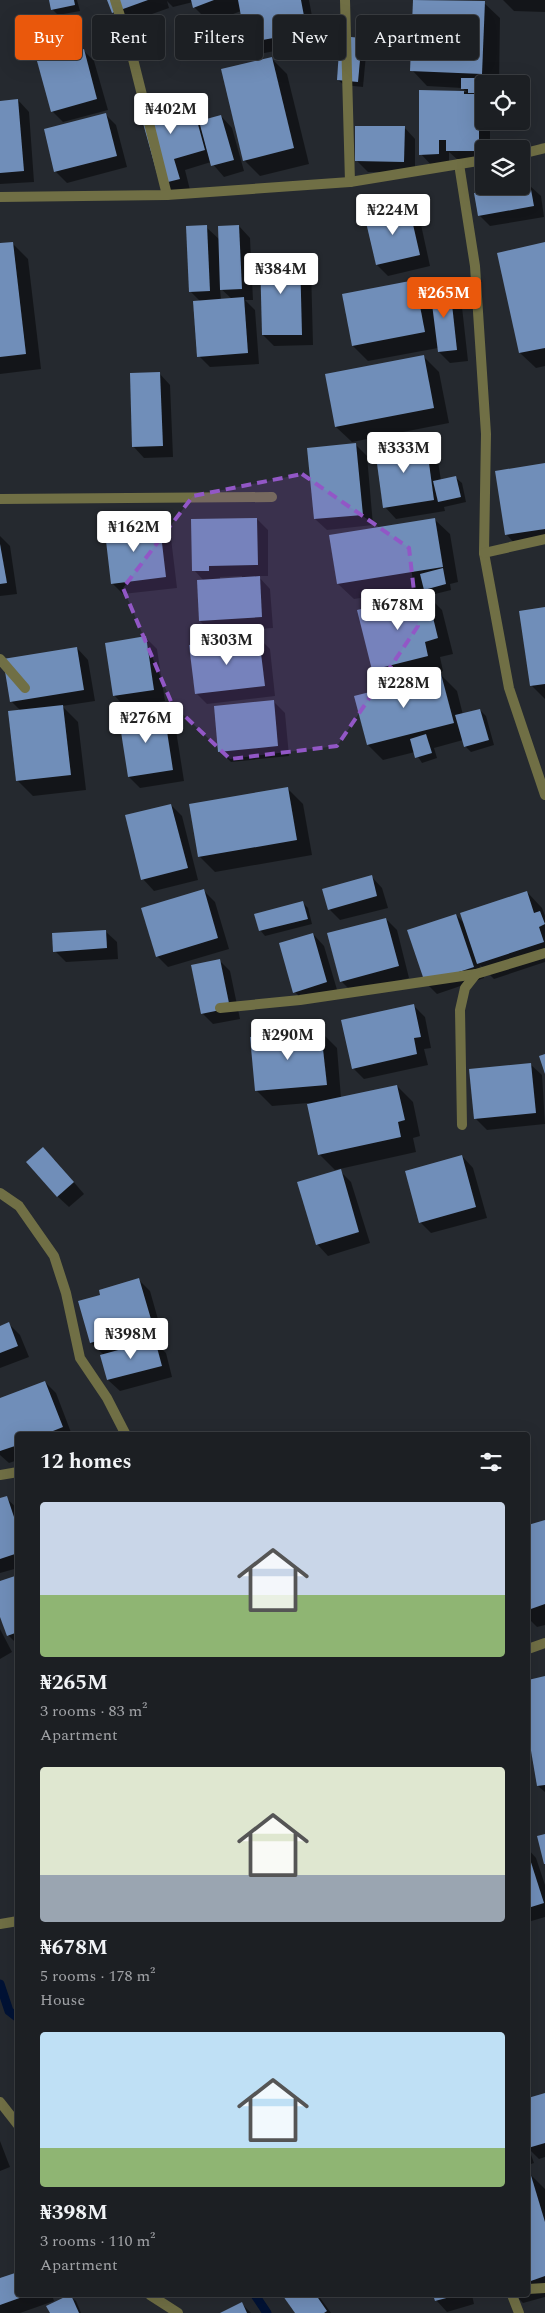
<!DOCTYPE html>
<meta charset="utf-8">
<style>
:root{--surface:#1c1f23;--page:#292c30;--text:#f1f3f6;--muted:#a0a2a6;--line:#3a3d41;--accent:#ea580c}
body{margin:0;font-family:Spectral,serif;background:var(--page);color:var(--text);height:100vh;display:flex;flex-direction:column;font-size:19px;white-space:nowrap}
*{box-sizing:border-box;margin:0}
p{font-size:16px;color:var(--muted)}
.icon{flex:none;width:28px;height:28px;fill:none;stroke:currentColor;stroke-width:2;stroke-linecap:round;stroke-linejoin:round}
.map{position:relative;flex:1;overflow:hidden}
.panel{position:absolute;left:15px;top:1432px;width:515px;height:865px;display:flex;flex-direction:column;background:var(--surface);border-radius:5px;box-shadow:0 5px 20px #0002,0 0 0 1px var(--line)}
.panel>*{flex:none}
.guide{position:absolute;left:15px;top:15px;width:515px;height:45px;display:flex;gap:10px}
.tools{position:absolute;left:475px;top:75px;display:grid;gap:10px}
.tools a{display:grid;place-items:center;width:55px;height:55px;border-radius:5px;background:var(--surface);box-shadow:0 5px 20px #0002,0 0 0 1px var(--line);font-size:25px}
.price{position:absolute;translate:-50% -42px;padding:0 11px;border-radius:5px;background:#fff;color:#222;font-size:16px;line-height:32px;filter:drop-shadow(0 1px 2px #0008)}
.price::after{content:'';position:absolute;left:50%;top:30px;width:15px;height:11px;margin-left:-8px;background:inherit;clip-path:polygon(0 0,100% 0,50% 100%)}
.price.active{background:var(--accent);color:#fff}
ul{padding:0;list-style:none}
li{display:grid;align-content:center;gap:10px;height:265px;padding:0 25px}
li span{display:grid;place-items:center;height:155px;border-radius:5px;color:#555}
li>.icon{margin-inline-start:auto}
span .icon{width:90px;height:90px;fill:#fffc;stroke-width:1}
li b{font-size:21px}
h2{display:flex;justify-content:space-between;align-items:center;height:60px;padding:0 25px;font-size:21px}
.pill{padding:0 18px;border-radius:5px;background:var(--surface);box-shadow:0 5px 20px #0002,0 0 0 1px var(--line);font-size:18px;line-height:45px}
.pill.active{background:var(--accent);color:#fff}
.map>svg:first-child{display:block}
</style>
<div class="map">
<svg width="545" height="2313" viewBox="0 0 545 2313">
<rect width="100%" height="100%" fill="#25292f"/>
<g fill="#0007" fill-rule="evenodd">
<path d="M50 0H77L80 11 58 15 52 9Z"/>
<path d="M108 0H309L317 43 259 54 247 43 241 11 210 23 194 7 193 2 173 7 167 1 169 8 124 24 113 12Z"/>
<path d="M415 0 484 3 500 18 499 84H484V121H490V149H484V161H459L449 152V165L432 166 421 154V92H467L462 88 427 86 412 70Z"/>
<path d="M503 0H545V12L514 11Z"/>
<path d="M361 39 367 44 363 87 344 85 338 80Z"/>
<path d="M83 50 94 61 108 110 63 122 52 111Z"/>
<path d="M271 58 287 74 309 164 260 176 244 160Z"/>
<path d="M190 96 201 107 205 121 221 116 232 128 244 171 224 177 211 162 185 170 190 190 172 195 161 183Z"/>
<path d="M18 100 29 112 34 182 0 184V102Z"/>
<path d="M105 114 116 125 127 167 67 183 55 171Z"/>
<path d="M404 127 415 139V172H368L357 161Z"/>
<path d="M529 185 541 196 544 217 490 226 479 215Z"/>
<path d="M409 209 420 220 430 266 388 276 377 265Z"/>
<path d="M239 226 250 238 253 300H245L255 310 259 364 210 367 199 356 201 302 190 291 206 227 220 240ZM220 288 232 299 221 300Z"/>
<path d="M12 243 28 259 41 369 0 374V244Z"/>
<path d="M545 243V366L536 368 520 353 498 254Z"/>
<path d="M300 256 311 267 313 345 274 346 263 335Z"/>
<path d="M415 281 433 299 450 287 461 298 468 361 450 363 439 352 438 348 368 361 353 346Z"/>
<path d="M423 356 439 372 449 423 352 442 336 427Z"/>
<path d="M159 373 170 385 173 457 144 458 133 446Z"/>
<path d="M425 443 437 454 441 481 456 478 462 483 466 502 444 507 445 511 396 519 385 507Z"/>
<path d="M355 444 367 456 373 525 327 530 315 519Z"/>
<path d="M545 465V542L517 546 506 534Z"/>
<path d="M115 515 126 526V531L160 527 171 538 177 588 123 594 112 583Z"/>
<path d="M257 519 268 530V576H258L270 589 273 628 211 632 200 621 204 581 194 570ZM242 576V578L220 580V577Z"/>
<path d="M434 519 450 534 458 582 450 584 451 590 431 595 425 588 354 599 338 584Z"/>
<path d="M0 536 10 546 17 594 0 596Z"/>
<path d="M426 594 442 610 453 654 440 657 443 671 389 685 373 669Z"/>
<path d="M545 608V699L532 686Z"/>
<path d="M146 638 157 649 165 701 125 707 114 695Z"/>
<path d="M259 638 270 649 275 696 207 704 196 693Z"/>
<path d="M77 648 88 660 95 701 62 706 78 722 86 790 33 796 18 781 9 712 21 711 11 701Z"/>
<path d="M441 675 457 691 463 715 480 710 486 716 494 745 471 752 465 746 463 740 434 748 437 758 422 763 415 752 383 760 368 745 356 697Z"/>
<path d="M274 702 285 713 289 756 231 762 220 751Z"/>
<path d="M164 713 175 724 184 781 140 788 129 777Z"/>
<path d="M288 789 303 804 312 855 215 872 199 856Z"/>
<path d="M171 805 182 816 198 880 154 891 143 879Z"/>
<path d="M371 876 382 888 388 908 340 920 329 909Z"/>
<path d="M204 891 215 902 229 949 168 967 157 956Z"/>
<path d="M527 892 542 908 545 916V962L494 979 480 965 484 978 437 994 426 983 456 915 466 925Z"/>
<path d="M303 903 308 908 312 924 265 936 260 930Z"/>
<path d="M386 919 397 930 409 978 353 993 341 981Z"/>
<path d="M105 931 117 942 118 959 66 962 55 951Z"/>
<path d="M313 934 324 946 338 993 306 1003 295 992Z"/>
<path d="M219 960 230 971 240 1019 213 1024 202 1013Z"/>
<path d="M413 1005 425 1017 431 1048 424 1049 428 1065 364 1079 353 1068Z"/>
<path d="M321 1032 337 1048 341 1098 397 1086 413 1102 420 1136 413 1138 416 1152 335 1170 319 1154 308 1103 272 1106 256 1090Z"/>
<path d="M530 1064 542 1075 545 1124 487 1130 476 1119Z"/>
<path d="M462 1156 473 1168 487 1218 431 1233 420 1222Z"/>
<path d="M54 1159 84 1194 69 1207 57 1196Z"/>
<path d="M340 1171 351 1182 370 1243 328 1256 317 1244Z"/>
<path d="M139 1280 150 1291 163 1337 133 1345 134 1347 154 1342 166 1353 172 1377 120 1391 108 1380 104 1355 91 1343 102 1296Z"/>
<path d="M9 1324 20 1335 29 1357 0 1368V1327Z"/>
<path d="M45 1382 56 1393 72 1435H18V1460L9 1463 0 1455V1399Z"/>
<path d="M6 1498 18 1509V1568L0 1573V1500Z"/>
<path d="M545 1521V1625L537 1627 528 1618V1526Z"/>
<path d="M18 1576V1645L8 1635 0 1614V1582Z"/>
<path d="M0 1629 12 1652 0 1659Z"/>
<path d="M545 1677V1792L538 1786 528 1726V1681Z"/>
<path d="M528 1849 536 1858 545 1885V1917L528 1922Z"/>
<path d="M545 2094V2157L539 2159 529 2149 534 2163 528 2165V2099Z"/>
<path d="M0 2141 10 2167 0 2171Z"/>
<path d="M528 2174H530L545 2189V2297L523 2303 515 2295H528Z"/>
<path d="M0 2279 18 2295H52L54 2301 20 2313H0Z"/>
<path d="M288 2295H318L331 2313H296Z"/>
<path d="M434 2295H472L474 2304 447 2312 436 2300Z"/>
<path d="M70 2296 76 2301 81 2313H51Z"/>
<path d="M241 2303 251 2313H223Z"/>
</g>
<g fill="none" stroke-linecap="round" stroke-linejoin="round">
<g stroke="#001235" stroke-width="9">
<path d="M0 1984 9 2011 18 2018"/>
<path d="M255 2295 267 2313"/>
</g>
</g>
<g fill="#708eb9">
<path d="M49 0H74L75 5 51 10Z"/>
<path d="M107 0H148L112 13Z"/>
<path d="M191 0H214L193 8Z"/>
<path d="M238 0H301L307 32 246 43Z"/>
<path d="M413 0 485 1 482 74 410 71Z"/>
<path d="M340 36 362 38 358 82 337 80Z"/>
<path d="M84 49 97 99 51 112 37 61Z"/>
<path d="M272 57 294 148 243 161 221 69Z"/>
<path d="M461 78H495L494 84H484V93H468V89H461Z"/>
<path d="M419 90 464 91V94H479V151H446V140H439V154L419 155Z"/>
<path d="M190 95 205 150 174 159 180 179 160 184 139 109Z"/>
<path d="M18 99 24 171 0 173V101Z"/>
<path d="M106 113 117 156 54 172 44 129Z"/>
<path d="M221 115 234 160 211 166 199 121Z"/>
<path d="M355 126H405L404 162 355 161Z"/>
<path d="M530 184 534 206 478 216 474 193Z"/>
<path d="M409 207 420 255 376 265 365 218Z"/>
<path d="M207 225 210 291 189 292 186 226Z"/>
<path d="M239 225 242 289 220 290 218 226Z"/>
<path d="M13 242 26 354 0 357V243Z"/>
<path d="M545 242V348L519 353 497 253Z"/>
<path d="M300 255 302 335H262L260 256Z"/>
<path d="M415 280 425 332 352 346 342 294Z"/>
<path d="M450 286 457 350 438 352 430 288Z"/>
<path d="M244 297 248 353 197 357 193 301Z"/>
<path d="M424 355 434 408 335 427 325 374Z"/>
<path d="M160 372 163 446 132 447 130 373Z"/>
<path d="M426 441 434 500 383 508 375 449Z"/>
<path d="M356 443 363 515 314 519 307 448Z"/>
<path d="M545 463V529L505 535 495 471Z"/>
<path d="M456 476 461 497 438 502 433 481Z"/>
<path d="M115 513 117 531 160 526 166 577 111 584 103 515Z"/>
<path d="M257 518 258 565 209 566V571H192L191 519Z"/>
<path d="M435 518 443 567 337 584 329 535Z"/>
<path d="M0 544 7 583 0 584Z"/>
<path d="M443 568 446 584 424 590 420 574Z"/>
<path d="M260 576 262 617 199 621 197 580Z"/>
<path d="M427 593 438 638 425 642 428 656 372 670 357 610Z"/>
<path d="M545 607V684L530 686 519 611Z"/>
<path d="M146 636 154 690 113 696 105 643Z"/>
<path d="M259 637 265 686 195 694 189 645Z"/>
<path d="M77 647 84 690 10 702 3 659Z"/>
<path d="M441 674 454 723 367 745 354 696Z"/>
<path d="M274 700 278 746 218 752 214 706Z"/>
<path d="M63 705 71 775 16 781 8 711Z"/>
<path d="M480 709 489 740 464 747 455 715Z"/>
<path d="M164 712 173 770 128 777 119 719Z"/>
<path d="M426 734 432 753 415 758 410 739Z"/>
<path d="M288 787 297 840 198 857 189 804Z"/>
<path d="M171 804 188 868 141 880 125 815Z"/>
<path d="M372 875 377 896 328 910 322 889Z"/>
<path d="M204 889 218 938 156 957 141 908Z"/>
<path d="M527 891 534 913 540 911 545 924 539 927 544 942 477 964 460 913Z"/>
<path d="M303 901 308 919 259 931 254 914Z"/>
<path d="M456 914 474 967 425 983 407 930Z"/>
<path d="M386 918 399 966 340 982 327 933Z"/>
<path d="M106 930 107 948 53 952 52 933Z"/>
<path d="M313 933 327 982 293 993 279 943Z"/>
<path d="M220 959 230 1008 201 1014 191 965Z"/>
<path d="M414 1004 421 1037 414 1038 417 1054 352 1069 341 1020Z"/>
<path d="M321 1031 327 1085 255 1091 250 1037Z"/>
<path d="M545 1054V1074L539 1056Z"/>
<path d="M531 1063 536 1113 474 1119 469 1069Z"/>
<path d="M397 1085 405 1120 398 1122 401 1137 318 1155 307 1104Z"/>
<path d="M43 1147 74 1182 57 1197 26 1162Z"/>
<path d="M462 1155 476 1207 419 1223 405 1171Z"/>
<path d="M341 1169 359 1232 316 1245 297 1182Z"/>
<path d="M139 1278 153 1326 90 1343 78 1301 100 1295 99 1290Z"/>
<path d="M9 1322 18 1346 0 1353V1326Z"/>
<path d="M155 1340 162 1366 107 1380 100 1355Z"/>
<path d="M45 1381 63 1427 43 1435H18V1445L0 1451V1398Z"/>
<path d="M7 1496 18 1529V1553L0 1559V1498Z"/>
<path d="M545 1520V1604L528 1610V1525Z"/>
<path d="M18 1575V1632L7 1636 0 1617V1581Z"/>
<path d="M545 1676V1785L537 1786 528 1733V1680Z"/>
<path d="M545 1834V1864H544L537 1836Z"/>
<path d="M528 1853 544 1903 528 1908Z"/>
<path d="M545 2093V2143L528 2148V2098Z"/>
<path d="M530 2172 545 2222V2276L528 2282V2173Z"/>
<path d="M18 2272V2295H28L0 2305V2278Z"/>
<path d="M69 2295H71L79 2313H50L46 2306Z"/>
<path d="M285 2295H316L327 2311 324 2313H295L283 2296Z"/>
<path d="M433 2295H454V2296L435 2301Z"/>
<path d="M242 2302 247 2313H220Z"/>
</g>
<g fill="none" stroke-linecap="round" stroke-linejoin="round">
<g stroke="#706f45" stroke-width="10">
<path d="M115 0 131 51 167 195"/>
<path d="M345 0 350 182"/>
<path d="M521 154 545 148"/>
<path d="M459 164 475 266 486 434 484 553 509 688 545 795"/>
<path d="M0 197 167 195 350 182 484 160"/>
<path d="M0 499 272 497"/>
<path d="M484 553 545 539"/>
<path d="M0 659 25 688"/>
<path d="M220 1008 300 1000 476 974 545 953"/>
<path d="M462 1125 460 1010 465 988 476 974"/>
<path d="M0 1193 19 1206 54 1256 66 1293 80 1358 107 1398 126 1435"/>
<path d="M0 1475 18 1472"/>
<path d="M528 1649 545 1643"/>
<path d="M0 1924 18 1921"/>
<path d="M0 2102 18 2125"/>
<path d="M528 2289 545 2288"/>
<path d="M150 2295 178 2313"/>
<path d="M512 2295 519 2313"/>
</g>
</g>
<path fill="#9257c6" fill-opacity="0.2" stroke="#9257c6" stroke-width="4" stroke-dasharray="10 6" stroke-linejoin="round" d="M302 474 409 548 418 626 337 746 230 759 172 704 123 588 193 496Z"/>
</svg>
<div class="tools">
<a><svg class="icon" aria-label="locate" viewBox="0 0 24 24"><circle cx="12" cy="12" r="6"/><path d="M12 2v4M12 18v4M2 12h4M18 12h4"/></svg></a>
<a><svg class="icon" aria-label="layers" viewBox="0 0 24 24"><path d="M12 4l9 5-9 5-9-5zM3 14l9 5 9-5"/></svg></a>
</div>
<b class="price" style="left:171px;top:135px">₦402M</b>
<b class="price" style="left:393px;top:236px">₦224M</b>
<b class="price" style="left:281px;top:295px">₦384M</b>
<b class="price active" style="left:444px;top:319px">₦265M</b>
<b class="price" style="left:404px;top:474px">₦333M</b>
<b class="price" style="left:134px;top:553px">₦162M</b>
<b class="price" style="left:398px;top:631px">₦678M</b>
<b class="price" style="left:227px;top:666px">₦303M</b>
<b class="price" style="left:404px;top:709px">₦228M</b>
<b class="price" style="left:146px;top:744px">₦276M</b>
<b class="price" style="left:288px;top:1061px">₦290M</b>
<b class="price" style="left:131px;top:1360px">₦398M</b>
<div class="guide">
<a class="pill active">Buy</a>
<a class="pill">Rent</a>
<a class="pill">Filters</a>
<a class="pill">New</a>
<a class="pill">Apartment</a>
</div>
<section class="panel">
<h2>12 homes<svg class="icon" aria-label="filters" viewBox="0 0 24 24"><path d="M4 7h16M4 17h16"/><circle cx="9" cy="7" r="2"/><circle cx="15" cy="17" r="2"/></svg></h2>
<ul>
<li><span style="background:linear-gradient(#c9d6e8 60%,#8fb573 0)"><svg class="icon" aria-label="home" viewBox="0 0 24 24"><path d="M3 11l9-7 9 7M6 9v11h12V9"/></svg></span><div><b>₦265M</b><p>3 rooms · 83 m²</p><p>Apartment</p></div></li>
<li><span style="background:linear-gradient(#dfe7d0 70%,#9aa5b1 0)"><svg class="icon" aria-label="home" viewBox="0 0 24 24"><path d="M3 11l9-7 9 7M6 9v11h12V9"/></svg></span><div><b>₦678M</b><p>5 rooms · 178 m²</p><p>House</p></div></li>
<li><span style="background:linear-gradient(#bfe0f5 75%,#8fb573 0)"><svg class="icon" aria-label="home" viewBox="0 0 24 24"><path d="M3 11l9-7 9 7M6 9v11h12V9"/></svg></span><div><b>₦398M</b><p>3 rooms · 110 m²</p><p>Apartment</p></div></li>
</ul>
</section>
</div>
